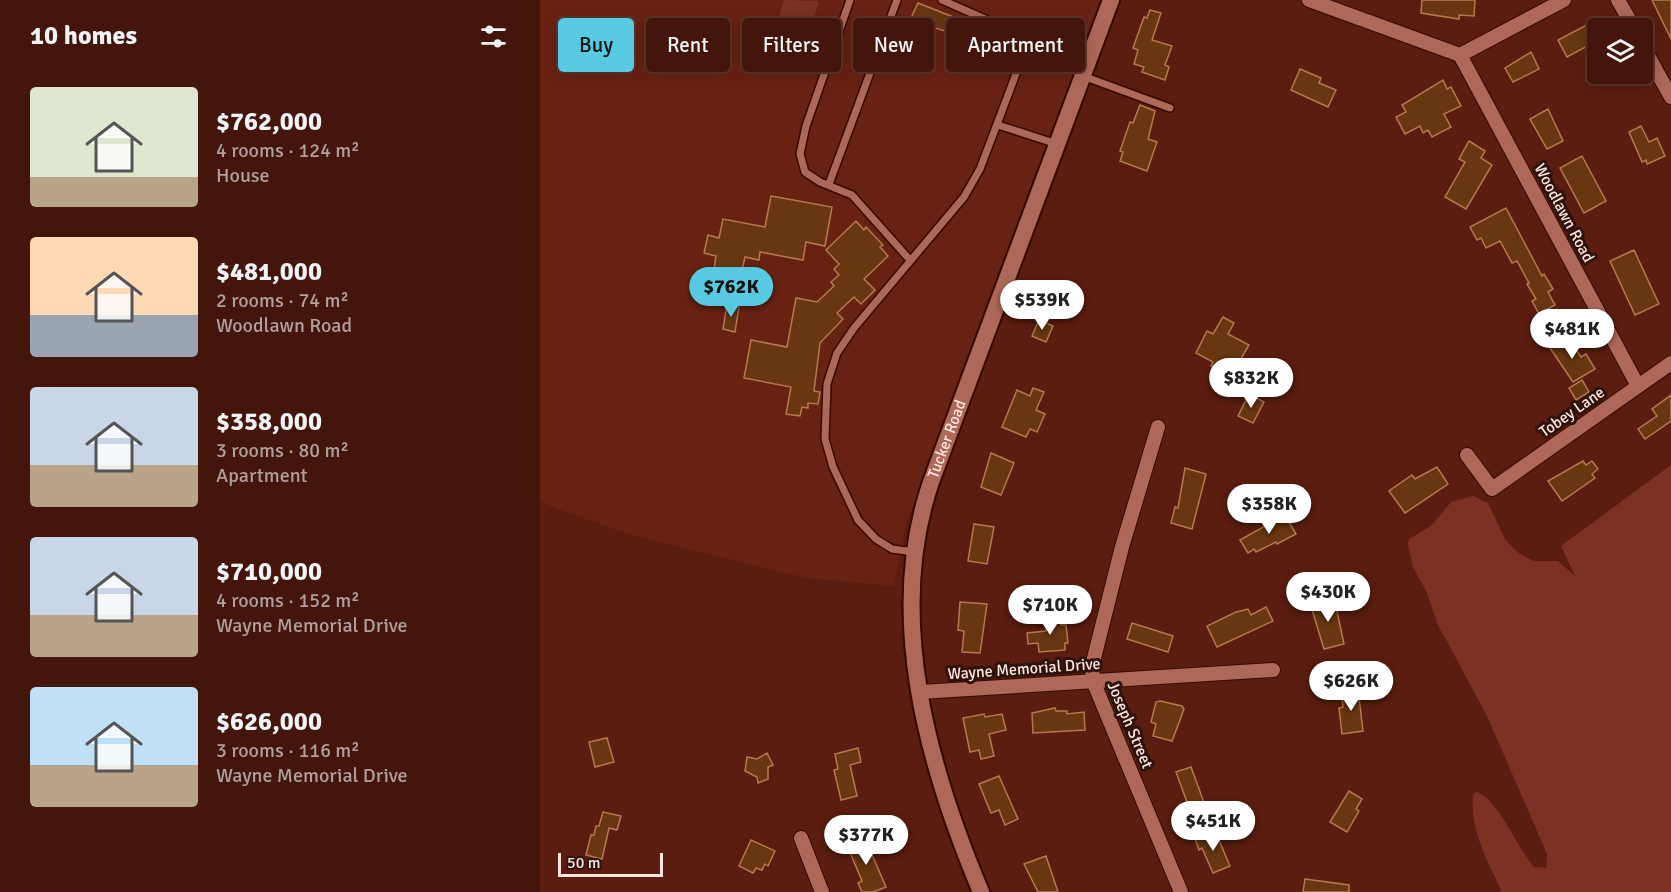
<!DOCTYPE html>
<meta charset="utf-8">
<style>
:root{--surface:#44160b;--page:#4e2319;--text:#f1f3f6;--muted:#af9f9d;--line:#5c352c;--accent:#57c9e1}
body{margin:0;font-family:Signika,sans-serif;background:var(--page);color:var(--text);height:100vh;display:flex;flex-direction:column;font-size:22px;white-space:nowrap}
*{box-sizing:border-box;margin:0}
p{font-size:20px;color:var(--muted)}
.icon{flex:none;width:33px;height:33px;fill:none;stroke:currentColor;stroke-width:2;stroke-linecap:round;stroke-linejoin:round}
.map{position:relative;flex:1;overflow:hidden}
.panel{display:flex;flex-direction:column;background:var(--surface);width:540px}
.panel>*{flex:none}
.top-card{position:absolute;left:18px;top:18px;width:570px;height:54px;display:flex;gap:12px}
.controls{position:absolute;left:1047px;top:18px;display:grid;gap:12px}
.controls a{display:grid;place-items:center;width:66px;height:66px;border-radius:6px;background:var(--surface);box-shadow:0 3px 15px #0003,0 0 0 2px var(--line);font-size:30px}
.scale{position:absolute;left:18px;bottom:15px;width:105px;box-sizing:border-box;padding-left:6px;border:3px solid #fee5df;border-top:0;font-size:16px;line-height:21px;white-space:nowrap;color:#fee5df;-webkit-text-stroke:4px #2e120c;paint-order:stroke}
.price{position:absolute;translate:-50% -51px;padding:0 14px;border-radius:21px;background:#fff;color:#222;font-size:20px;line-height:39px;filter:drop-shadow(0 2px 3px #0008)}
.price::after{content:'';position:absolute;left:50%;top:36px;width:18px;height:14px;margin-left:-9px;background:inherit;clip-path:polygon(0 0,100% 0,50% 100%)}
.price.current{background:var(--accent);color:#111}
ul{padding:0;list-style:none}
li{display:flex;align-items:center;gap:18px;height:150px;padding:0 30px}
li span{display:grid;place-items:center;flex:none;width:168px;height:120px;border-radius:6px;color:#555}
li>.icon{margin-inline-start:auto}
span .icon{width:72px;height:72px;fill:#fffc;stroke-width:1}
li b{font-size:26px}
h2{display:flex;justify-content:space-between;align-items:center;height:72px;padding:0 30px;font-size:26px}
.chip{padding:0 21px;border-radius:6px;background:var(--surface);box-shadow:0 3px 15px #0003,0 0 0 2px var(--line);font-size:21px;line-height:54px}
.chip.current{background:var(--accent);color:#111}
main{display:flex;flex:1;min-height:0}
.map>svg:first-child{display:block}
</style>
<main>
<section class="panel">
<h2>10 homes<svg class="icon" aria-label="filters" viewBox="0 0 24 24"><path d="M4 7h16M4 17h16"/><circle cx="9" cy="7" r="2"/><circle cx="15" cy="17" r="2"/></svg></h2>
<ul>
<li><span style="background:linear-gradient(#dfe7d0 75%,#b9a48a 0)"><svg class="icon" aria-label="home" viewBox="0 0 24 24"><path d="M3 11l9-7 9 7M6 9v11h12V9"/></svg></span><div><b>$762,000</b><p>4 rooms · 124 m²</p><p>House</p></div></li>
<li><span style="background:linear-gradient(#ffd9b3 65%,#9aa5b1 0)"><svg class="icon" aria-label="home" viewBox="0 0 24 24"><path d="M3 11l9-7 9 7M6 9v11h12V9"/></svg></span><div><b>$481,000</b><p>2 rooms · 74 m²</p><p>Woodlawn Road</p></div></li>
<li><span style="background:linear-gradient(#c9d6e8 65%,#b9a48a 0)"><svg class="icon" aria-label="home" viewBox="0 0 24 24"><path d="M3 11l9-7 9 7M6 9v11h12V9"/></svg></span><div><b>$358,000</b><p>3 rooms · 80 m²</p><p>Apartment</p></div></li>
<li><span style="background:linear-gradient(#c9d6e8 65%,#b9a48a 0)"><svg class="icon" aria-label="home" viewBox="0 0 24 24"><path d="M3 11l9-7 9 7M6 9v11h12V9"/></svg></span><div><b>$710,000</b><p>4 rooms · 152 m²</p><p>Wayne Memorial Drive</p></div></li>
<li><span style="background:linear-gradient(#bfe0f5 65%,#b9a48a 0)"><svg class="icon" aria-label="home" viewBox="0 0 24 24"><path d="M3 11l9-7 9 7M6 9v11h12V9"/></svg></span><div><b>$626,000</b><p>3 rooms · 116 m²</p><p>Wayne Memorial Drive</p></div></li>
</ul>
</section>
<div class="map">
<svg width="1131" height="892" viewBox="0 0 1131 892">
<rect width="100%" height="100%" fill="#5a1d0f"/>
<path fill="#682212" d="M0 0H569L400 441 365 526 354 586 267 578 92 535 20 510 0 501Z"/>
<g fill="#7b3222">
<path d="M244 0 279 1 263 54 231 45Z"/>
<path d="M1131 465V892H962C947 860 930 831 933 795L936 792C958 798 977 848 994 867L1006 868 1007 854 947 716 898 625 887 593 873 567 868 546 869 539 891 526 911 502 933 496 948 503 965 539 977 552 994 561H1018L1035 576 1021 546Z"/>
</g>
<g fill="#683711" stroke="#b57950" stroke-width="1.5">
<path d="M882 0H935L934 16 919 15V19L881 13Z"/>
<path d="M1112 0H1131V39Z"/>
<path d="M378 3 431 24 430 27 446 33 438 54 417 47 421 36 370 20Z"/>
<path d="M610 10 621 13 612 40 632 46 625 65 629 67 625 80 602 72 604 67 594 64 598 50 593 48 604 17 607 18Z"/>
<path d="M1058 19V35L1050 39 1053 43 1027 57 1018 40Z"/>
<path d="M991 52 999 69 973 82 965 68Z"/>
<path d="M760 69 781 78 779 83 796 90 788 107 751 90Z"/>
<path d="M903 80 907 89 911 87 921 106 904 114 911 127 892 137 888 130 883 133 880 126 865 134 856 117 866 112 862 105Z"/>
<path d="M600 105 615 111 608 139 617 142 607 171 580 161 583 152 580 151 590 122 593 123Z"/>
<path d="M1008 109 1023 141 1007 149 990 119Z"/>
<path d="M1101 126 1109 142 1117 138 1125 156 1107 164 1106 160 1102 162 1089 132Z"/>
<path d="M929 141 945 151 941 158 952 165 926 209 905 197 925 162 919 159Z"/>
<path d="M1042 156 1066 201 1044 213 1020 168Z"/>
<path d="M231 196 292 207 285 246 266 242 263 260 220 252 219 260 205 257 200 281 173 276 176 256 164 253 168 235 179 238 183 219 225 227Z"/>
<path d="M966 208 1002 276 1004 274 1013 289 1008 292 1015 305 999 314 992 301 996 299 987 284 989 283 977 261 972 263 960 241 946 248 941 238 937 240 930 227Z"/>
<path d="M316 221 324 230 326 227 343 245 340 247 348 256 324 279 335 290 321 304 314 297 297 313 303 319 280 343 274 391 280 392 278 404 268 403V408L262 407 260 416 246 414 251 387 204 378 211 340 247 347 256 298 277 302 294 286 291 282 299 275 294 269 299 264 286 250Z"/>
<path d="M1094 250 1119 304 1095 315 1070 261Z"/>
<path d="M187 304 199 307 195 332 183 329Z"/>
<path d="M683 317 694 323 688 334 709 345 699 362 692 359 685 373 671 366 673 362 656 353 667 331 673 334Z"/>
<path d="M499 320 513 326 506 342 492 336Z"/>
<path d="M1028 337 1041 357 1046 354 1055 369 1033 382 1010 348Z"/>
<path d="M1042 380 1049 392 1036 400 1029 388Z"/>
<path d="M493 388 504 392 496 410 505 414 497 432 490 429 486 437 462 427 477 390 490 396Z"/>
<path d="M709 394 724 402 713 423 698 416Z"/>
<path d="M1131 395V421L1105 439 1098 429 1117 416 1112 409Z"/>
<path d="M451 453 474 463 461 495 441 487Z"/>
<path d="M1043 461 1046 465 1052 461 1058 469 1052 474 1055 478 1022 501 1008 481Z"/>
<path d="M897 467 908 484 865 513 849 491 872 475 875 479Z"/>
<path d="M645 468 666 474 652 529 631 523 635 507 638 508Z"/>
<path d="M745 515 756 534 737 544 736 542 716 552 714 549 708 553 700 540Z"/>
<path d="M434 524 454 527 447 564 428 561Z"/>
<path d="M794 597 804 644 784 649 770 603Z"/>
<path d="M420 602 447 604 440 653 422 652 424 631 418 630Z"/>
<path d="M726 607 733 621 677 647 667 626 696 612 708 609 711 615Z"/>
<path d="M520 617 521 625H526L528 643H525V650L499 652 498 643 488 644 487 633 506 631 505 618Z"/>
<path d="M592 623 633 636 628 652 587 639Z"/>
<path d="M818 688 823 731 802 734 799 708 803 707 801 690Z"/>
<path d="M620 701 642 706 644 709 632 741 613 736 616 724 611 722 616 702Z"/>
<path d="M515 708 516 711H527V714L544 712 545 730 493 733 492 713Z"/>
<path d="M444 714 445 717 462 714 466 730 449 734 454 756 441 759 439 750 430 752 423 718Z"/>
<path d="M67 738 74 762 55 767 49 742Z"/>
<path d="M318 748 321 762 310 765 317 796 301 800 294 770 298 769 295 754Z"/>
<path d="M227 753 233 765 228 767V779L218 783 217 777 205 771 207 757 217 759Z"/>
<path d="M651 767 666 808 651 813 636 772Z"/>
<path d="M459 776 478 819 465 825 459 810 451 813 439 784Z"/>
<path d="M809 791 822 799 816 809 819 811 807 832 790 822Z"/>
<path d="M63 812 81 816 77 830 69 828 62 859 46 855 51 835H54L56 826H59Z"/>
<path d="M675 831 690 866 673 873 662 848 659 850 655 839Z"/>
<path d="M324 836 346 887 333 892H322L318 883 322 881 306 843Z"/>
<path d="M211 840 235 851 228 866 225 864 222 870 216 868 213 873 199 866Z"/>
<path d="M506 856 518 892H498L484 864Z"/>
<path d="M765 879 809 885V892H763Z"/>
</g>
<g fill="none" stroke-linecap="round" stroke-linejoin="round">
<defs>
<g id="service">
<path d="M310 0 266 126 260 154 265 172 280 182 312 195 370 260"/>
<path d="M543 76 630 108"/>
<path d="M458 125 517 144"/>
<path d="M289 184 357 0"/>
<path d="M374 552 352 549 336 539 318 520 293 467 285 439 287 384 297 353 314 328 424 197 440 169 479 66 475 38 461 26 402 0"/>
</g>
<g id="minor">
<path d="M769 0 920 55 1024 0"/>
<path d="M1078 0 1094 28"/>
<path d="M1102 45 1131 97"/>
<path d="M920 55 1098 386"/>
<path d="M618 427 582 547 552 666 553 681 641 892"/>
<path d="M927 455 952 489 1131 363"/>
<path d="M380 692 733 670"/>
<path d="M261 838 282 892"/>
</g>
<g id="secondary">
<path id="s1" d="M441 892C388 766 345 616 391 482L571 0"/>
</g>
</defs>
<use href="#service" stroke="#370902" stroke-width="10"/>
<use href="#minor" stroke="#370902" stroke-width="16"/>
<use href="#secondary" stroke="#370902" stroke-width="20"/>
<use href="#service" stroke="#ae6858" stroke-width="7"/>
<use href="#minor" stroke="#ae6858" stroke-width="14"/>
<use href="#secondary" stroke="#ae6858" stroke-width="16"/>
</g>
<g text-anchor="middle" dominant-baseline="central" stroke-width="6" stroke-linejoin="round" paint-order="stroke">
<g font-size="16" fill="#fee5df" stroke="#2e120c">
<text transform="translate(1024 213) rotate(62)">Woodlawn Road</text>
<text transform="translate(1032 412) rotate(-35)">Tobey Lane</text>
<text stroke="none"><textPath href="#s1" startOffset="468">Tucker Road</textPath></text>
<text transform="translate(484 669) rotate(-4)">Wayne Memorial Drive</text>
<text transform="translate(590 725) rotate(67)">Joseph Street</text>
</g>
</g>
</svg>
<div class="controls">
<a><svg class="icon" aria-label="layers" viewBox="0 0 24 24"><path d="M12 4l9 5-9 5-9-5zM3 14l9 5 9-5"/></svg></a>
</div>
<div class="scale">50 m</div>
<b class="price current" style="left:191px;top:318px">$762K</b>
<b class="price" style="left:502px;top:331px">$539K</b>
<b class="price" style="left:1032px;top:360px">$481K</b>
<b class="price" style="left:711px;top:409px">$832K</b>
<b class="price" style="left:729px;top:535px">$358K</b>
<b class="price" style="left:788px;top:623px">$430K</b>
<b class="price" style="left:510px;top:636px">$710K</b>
<b class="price" style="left:811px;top:712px">$626K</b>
<b class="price" style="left:673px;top:852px">$451K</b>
<b class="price" style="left:326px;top:866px">$377K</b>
<div class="top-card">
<a class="chip current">Buy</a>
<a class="chip">Rent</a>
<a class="chip">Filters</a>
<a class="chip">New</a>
<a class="chip">Apartment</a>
</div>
</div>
</main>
